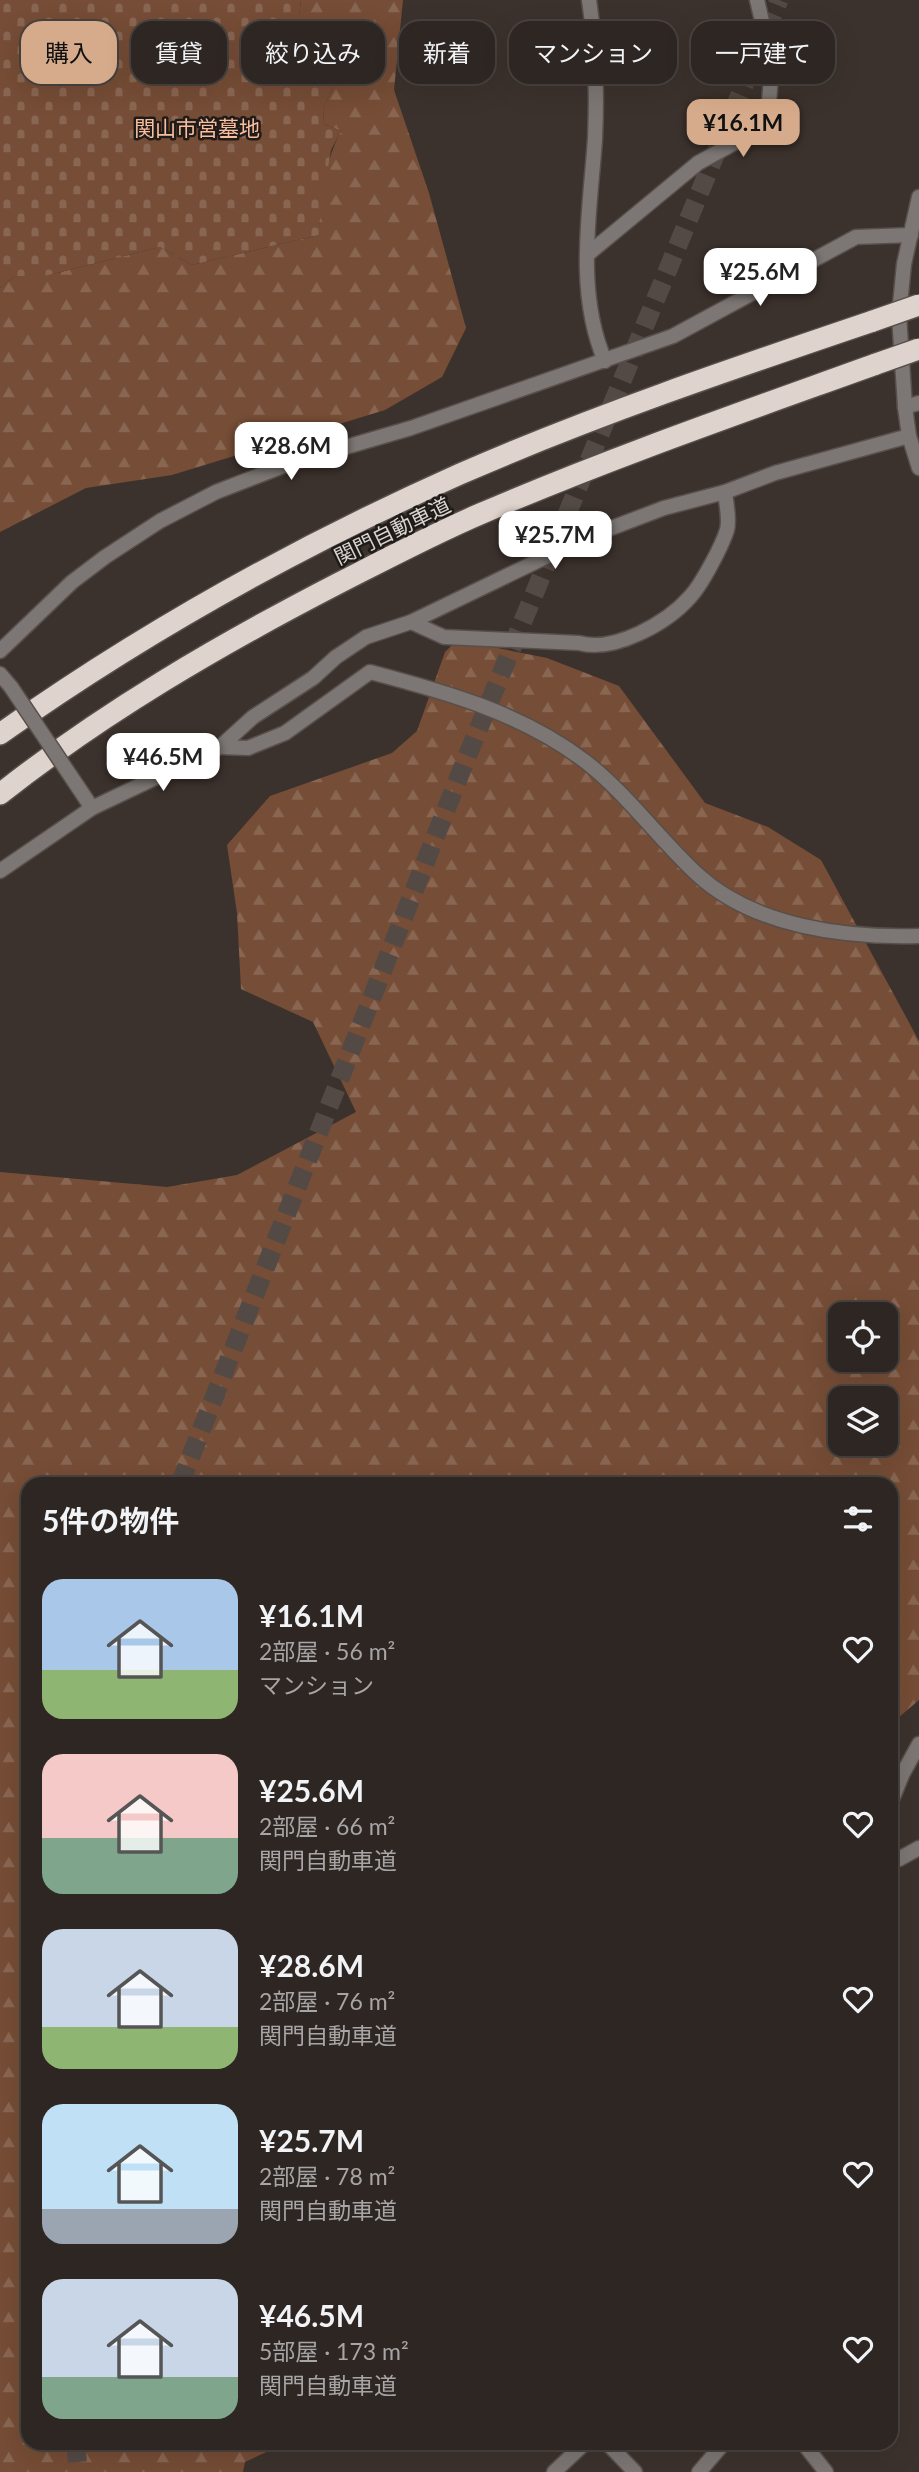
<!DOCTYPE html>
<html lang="ja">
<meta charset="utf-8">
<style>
:root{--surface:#2d2622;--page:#352e2a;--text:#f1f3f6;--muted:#a7a5a5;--line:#484340;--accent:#d6ab8b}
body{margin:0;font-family:Lato,"Noto Sans JP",sans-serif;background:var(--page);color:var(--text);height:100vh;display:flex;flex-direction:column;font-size:26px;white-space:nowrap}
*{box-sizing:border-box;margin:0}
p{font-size:23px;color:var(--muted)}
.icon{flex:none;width:38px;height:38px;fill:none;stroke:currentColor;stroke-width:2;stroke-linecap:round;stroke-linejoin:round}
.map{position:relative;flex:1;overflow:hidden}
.drawer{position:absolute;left:21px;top:1477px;width:877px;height:973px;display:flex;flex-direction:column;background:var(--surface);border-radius:21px;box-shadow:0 7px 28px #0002,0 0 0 2px var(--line)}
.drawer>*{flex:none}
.guide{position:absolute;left:21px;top:21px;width:878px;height:63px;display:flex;gap:14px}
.buttons{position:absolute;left:828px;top:1302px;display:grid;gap:14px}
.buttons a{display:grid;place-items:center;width:70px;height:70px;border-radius:14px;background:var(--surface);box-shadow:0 7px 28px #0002,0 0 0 2px var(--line);font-size:35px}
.price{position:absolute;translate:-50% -60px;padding:0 16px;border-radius:14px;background:#fff;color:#222;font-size:23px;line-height:46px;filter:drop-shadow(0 2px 4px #0008)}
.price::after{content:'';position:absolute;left:50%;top:42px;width:21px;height:16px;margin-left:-10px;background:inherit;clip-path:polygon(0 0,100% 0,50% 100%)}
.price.active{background:var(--accent);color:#111}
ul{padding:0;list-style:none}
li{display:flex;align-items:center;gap:21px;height:175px;padding:0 21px}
li span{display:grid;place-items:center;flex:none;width:196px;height:140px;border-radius:21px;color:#555}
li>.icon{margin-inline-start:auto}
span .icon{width:84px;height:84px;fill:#fffc;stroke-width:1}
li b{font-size:30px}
h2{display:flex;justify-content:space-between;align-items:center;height:84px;padding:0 21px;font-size:30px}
.chip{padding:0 24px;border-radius:21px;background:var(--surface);box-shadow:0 7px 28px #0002,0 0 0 2px var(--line);font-size:24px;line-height:63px}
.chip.active{background:var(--accent);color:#111}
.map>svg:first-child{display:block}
</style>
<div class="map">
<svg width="919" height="2472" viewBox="0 0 919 2472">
<defs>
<pattern id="forest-firs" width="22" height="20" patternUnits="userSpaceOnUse" patternTransform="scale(1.75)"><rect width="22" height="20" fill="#764d36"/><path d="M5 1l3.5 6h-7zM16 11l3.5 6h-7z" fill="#896652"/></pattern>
<pattern id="cemetery-stones" width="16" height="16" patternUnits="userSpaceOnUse" patternTransform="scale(1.75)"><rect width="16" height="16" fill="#764d36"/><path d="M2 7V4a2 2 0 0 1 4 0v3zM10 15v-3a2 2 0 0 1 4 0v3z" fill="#896652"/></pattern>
</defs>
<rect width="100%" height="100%" fill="#3c322d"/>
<g fill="url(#forest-firs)" fill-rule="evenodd">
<path d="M301 0H403L394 90 429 193 466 328 442 377 385 410 172 475 86 488 0 532V288L15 276H45L160 247 192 265 319 235C319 202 325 161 341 131L324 124 323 108 336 81 322 26 321 44 309 40 298 23Z"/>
<path d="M457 640 547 658 619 686 705 803 768 827 821 860 919 1041V1700L891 1724V1484H28V2443H286L245 2462 243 2472H0V1172L167 1187 237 1175 356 1112 313 1022 241 989 237 913 227 845 270 796 392 753 417 731 445 652ZM840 1314H886V1360H840ZM840 1398H886V1444H840Z"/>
</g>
<path fill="url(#cemetery-stones)" d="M0 0H301L298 23 309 25 310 40 321 44V25L343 41 336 81 323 108 324 124 341 131 331 150 319 222V235L192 265 160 247 45 276H15L0 288Z"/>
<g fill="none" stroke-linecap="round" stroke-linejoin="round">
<g stroke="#544a45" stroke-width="19" stroke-dasharray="19 10" stroke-linecap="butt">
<path d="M180 1484 464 764 779 0"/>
<path d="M76 2443 78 2472"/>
</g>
<defs>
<g id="minor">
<path d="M589 0C596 45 597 93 595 139 590 212 575 291 605 361"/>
<path d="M588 254 698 163 736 142 750 132 761 119 769 103 772 63 757 0"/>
<path d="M905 407 919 403"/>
<path d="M411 622 444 637 579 643C614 653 667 623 690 597 702 584 722 546 727 530 730 519 726 503 725 492"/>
<path d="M0 651 72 582 105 557 160 521 216 492 291 463 411 428 673 336 856 237 911 235"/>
<path d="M0 674 11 687"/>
<path d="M220 747 248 748 285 733 370 672C446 692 522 713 586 762 628 795 659 839 698 875 755 927 845 938 919 936"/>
<path d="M78 787 92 808"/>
<path d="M0 871 92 808 220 747 253 717 313 678 336 657 366 637 411 622 585 538 664 508 725 492 775 473 909 436"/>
<path d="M891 1858 899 1859 919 1848"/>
<path d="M607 2443 635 2472"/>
<path d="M554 2472 585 2443"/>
</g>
<g id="tertiary">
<path d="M919 197 904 264 899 315 905 407 909 436 919 468"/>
<path d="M891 1802 902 1775 919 1744"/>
<path d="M803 2443 826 2472"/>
<path d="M699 2472 724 2443"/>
</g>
<g id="motorway">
<path d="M0 734C144 632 299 546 460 474 595 415 734 368 873 321"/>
<path d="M0 794C104 712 219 645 337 584 384 560 431 535 480 514 610 458 743 412 876 364"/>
</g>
</defs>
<use href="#minor" stroke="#584f4a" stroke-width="17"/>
<use href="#tertiary" stroke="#584f4a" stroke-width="17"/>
<use href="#motorway" stroke="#584f4a" stroke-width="24"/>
<use href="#minor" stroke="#7c7774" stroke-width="14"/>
<use href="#tertiary" stroke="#7c7774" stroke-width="14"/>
<use href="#motorway" stroke="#dfd3cd" stroke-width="21"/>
<defs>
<path id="minor-bridge" d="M11 687 78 787"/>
<g id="motorway-bridge">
<path d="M873 321 919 305"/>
<path d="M876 364 919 349"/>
</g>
</defs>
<use href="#minor-bridge" stroke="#584f4a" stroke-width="17" stroke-linecap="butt"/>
<use href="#motorway-bridge" stroke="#584f4a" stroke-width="24" stroke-linecap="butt"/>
<use href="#minor-bridge" stroke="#7c7774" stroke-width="14"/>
<use href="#motorway-bridge" stroke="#dfd3cd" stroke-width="21"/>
</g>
<g text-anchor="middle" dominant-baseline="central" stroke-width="5" stroke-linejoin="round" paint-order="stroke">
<g font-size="21" fill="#fabe9d" stroke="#1f1b19">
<text x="197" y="127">関山市営墓地</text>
</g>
<g font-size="21" fill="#dad4d0" stroke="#1f1b19">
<text transform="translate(392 530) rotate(-26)">関門自動車道</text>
</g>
</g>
</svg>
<div class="buttons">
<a><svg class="icon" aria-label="locate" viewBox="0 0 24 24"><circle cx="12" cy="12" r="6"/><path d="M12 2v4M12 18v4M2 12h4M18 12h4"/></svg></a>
<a><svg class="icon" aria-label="layers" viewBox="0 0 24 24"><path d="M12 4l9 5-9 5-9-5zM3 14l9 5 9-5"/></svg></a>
</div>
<b class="price active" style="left:743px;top:159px">¥16.1M</b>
<b class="price" style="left:760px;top:308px">¥25.6M</b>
<b class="price" style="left:291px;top:482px">¥28.6M</b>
<b class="price" style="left:555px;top:571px">¥25.7M</b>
<b class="price" style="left:163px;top:793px">¥46.5M</b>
<div class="guide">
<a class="chip active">購入</a>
<a class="chip">賃貸</a>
<a class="chip">絞り込み</a>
<a class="chip">新着</a>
<a class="chip">マンション</a>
<a class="chip">一戸建て</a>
</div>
<section class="drawer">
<h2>5件の物件<svg class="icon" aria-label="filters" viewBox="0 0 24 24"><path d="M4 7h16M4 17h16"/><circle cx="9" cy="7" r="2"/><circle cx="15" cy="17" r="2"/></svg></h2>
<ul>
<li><span style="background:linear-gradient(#a9c7e8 65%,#8fb573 0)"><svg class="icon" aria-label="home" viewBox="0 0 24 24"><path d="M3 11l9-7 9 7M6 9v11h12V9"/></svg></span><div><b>¥16.1M</b><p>2部屋 · 56 m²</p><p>マンション</p></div><svg class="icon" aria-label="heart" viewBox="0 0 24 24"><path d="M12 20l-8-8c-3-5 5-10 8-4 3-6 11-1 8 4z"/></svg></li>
<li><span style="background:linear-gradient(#f6c9c9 60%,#7fa58c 0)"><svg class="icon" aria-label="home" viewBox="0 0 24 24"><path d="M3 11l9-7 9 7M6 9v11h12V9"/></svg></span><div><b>¥25.6M</b><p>2部屋 · 66 m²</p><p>関門自動車道</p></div><svg class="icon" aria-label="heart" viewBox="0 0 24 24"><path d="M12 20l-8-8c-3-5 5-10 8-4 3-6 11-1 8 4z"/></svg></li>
<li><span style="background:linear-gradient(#c9d6e8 70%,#8fb573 0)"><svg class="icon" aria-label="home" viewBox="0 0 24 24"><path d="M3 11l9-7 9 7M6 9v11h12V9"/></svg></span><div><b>¥28.6M</b><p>2部屋 · 76 m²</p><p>関門自動車道</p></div><svg class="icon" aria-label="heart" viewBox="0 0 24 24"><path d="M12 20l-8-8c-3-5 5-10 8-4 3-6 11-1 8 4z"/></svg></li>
<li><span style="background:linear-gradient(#bfe0f5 75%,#9aa5b1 0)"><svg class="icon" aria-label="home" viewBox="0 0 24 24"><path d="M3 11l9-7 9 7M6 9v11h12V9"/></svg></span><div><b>¥25.7M</b><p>2部屋 · 78 m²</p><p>関門自動車道</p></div><svg class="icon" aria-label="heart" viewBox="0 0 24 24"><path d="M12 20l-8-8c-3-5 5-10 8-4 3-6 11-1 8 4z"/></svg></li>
<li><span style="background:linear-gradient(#c9d6e8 70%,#7fa58c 0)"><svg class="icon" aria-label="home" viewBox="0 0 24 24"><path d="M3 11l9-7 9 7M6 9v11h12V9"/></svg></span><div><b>¥46.5M</b><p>5部屋 · 173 m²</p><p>関門自動車道</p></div><svg class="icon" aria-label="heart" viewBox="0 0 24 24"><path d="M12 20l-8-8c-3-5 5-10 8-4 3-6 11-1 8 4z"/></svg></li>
</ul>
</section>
</div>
